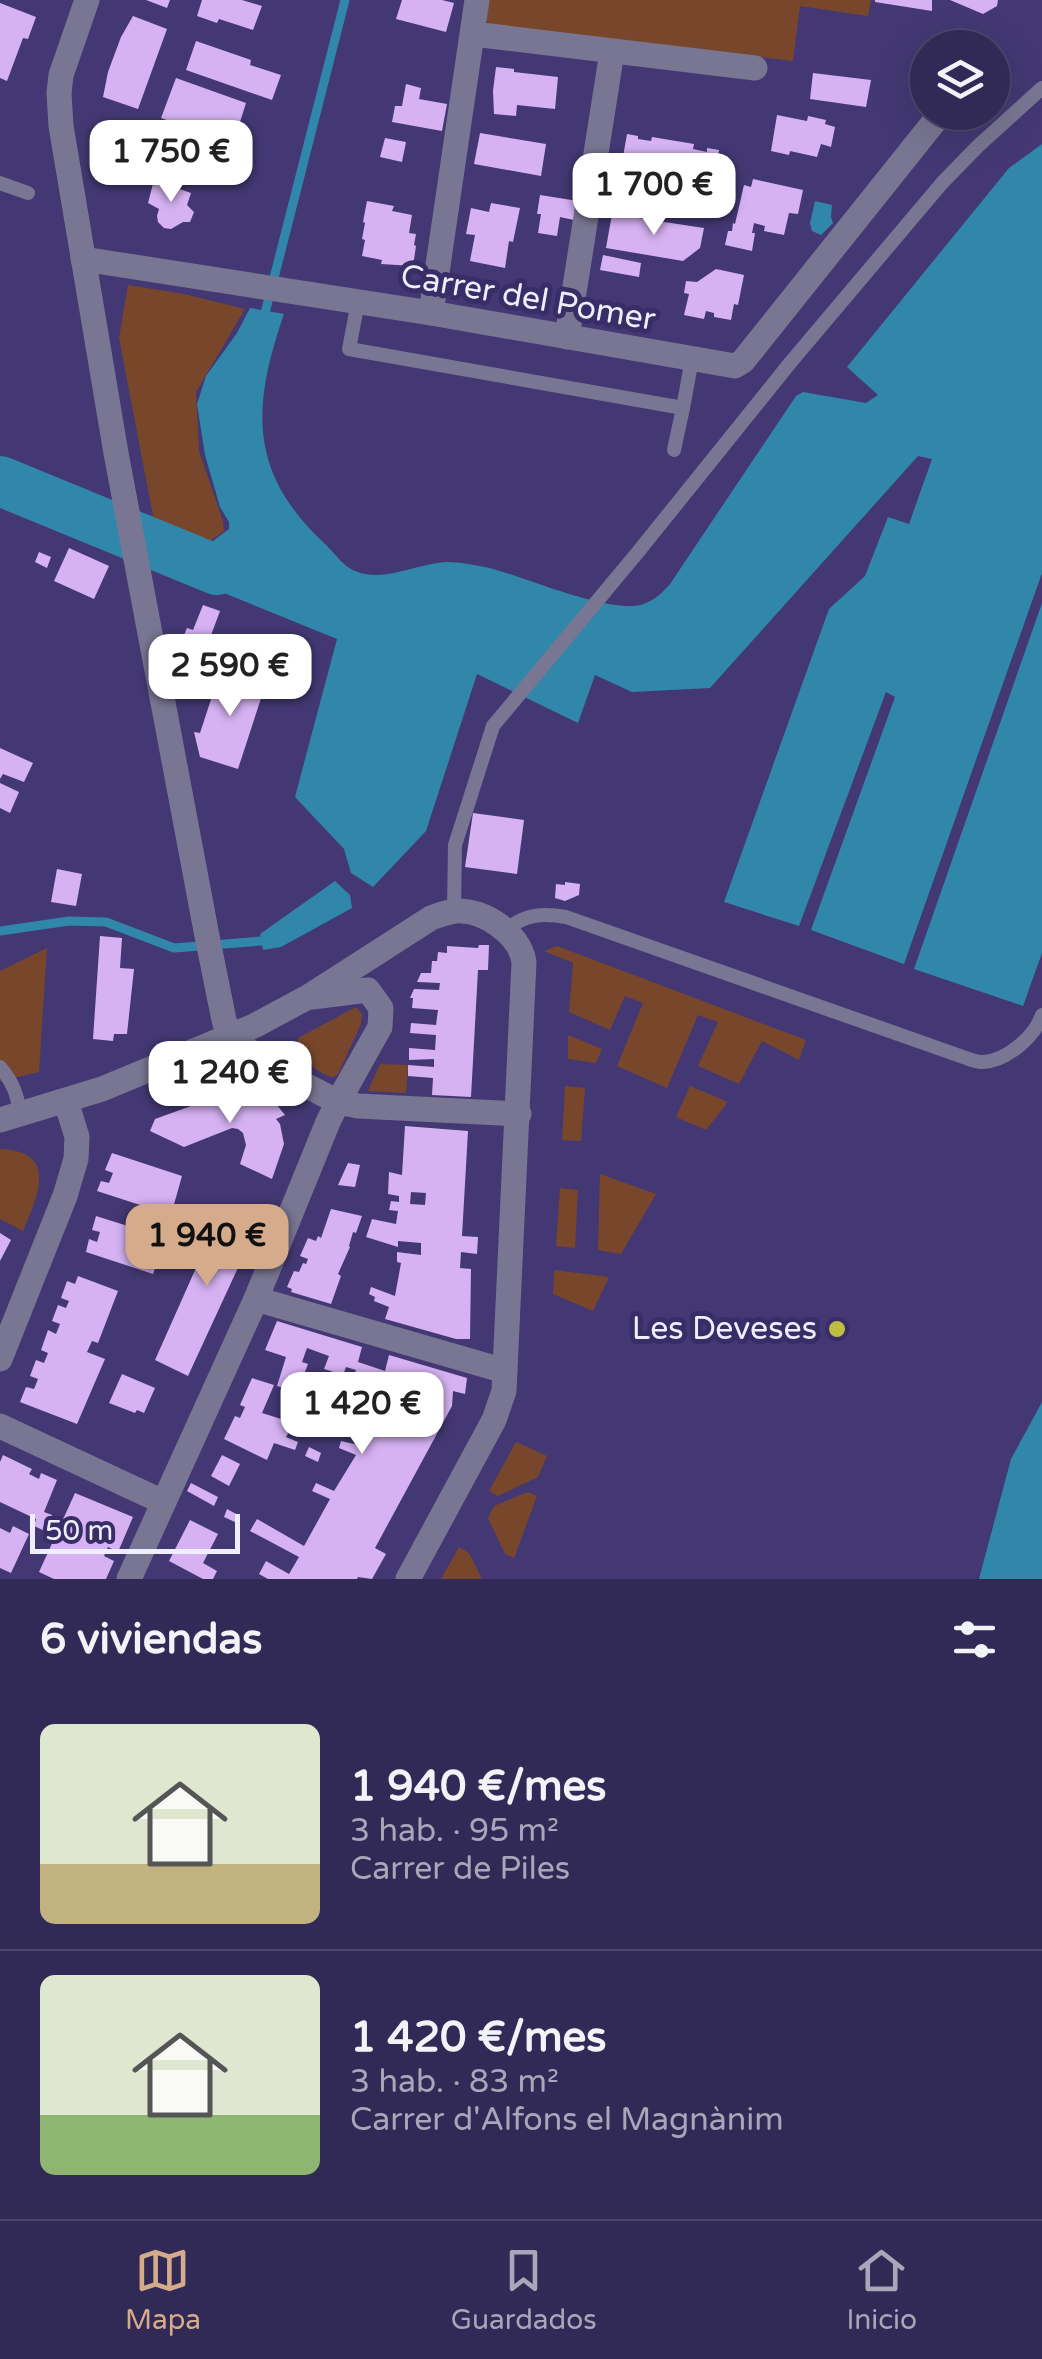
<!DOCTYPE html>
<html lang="es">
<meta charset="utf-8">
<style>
:root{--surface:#322a56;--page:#3d3660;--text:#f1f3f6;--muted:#a8a7b9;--line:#4d466c;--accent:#d6ab8b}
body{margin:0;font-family:"Varela Round",sans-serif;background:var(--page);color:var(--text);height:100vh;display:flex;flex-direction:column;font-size:38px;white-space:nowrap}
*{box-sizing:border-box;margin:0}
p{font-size:32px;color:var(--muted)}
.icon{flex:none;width:55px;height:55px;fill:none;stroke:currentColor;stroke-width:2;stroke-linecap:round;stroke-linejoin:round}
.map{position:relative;height:1579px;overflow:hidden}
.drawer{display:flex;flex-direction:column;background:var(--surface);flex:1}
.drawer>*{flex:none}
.tools{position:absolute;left:910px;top:30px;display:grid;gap:20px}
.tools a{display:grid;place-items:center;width:100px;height:100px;border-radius:50%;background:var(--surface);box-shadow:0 10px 40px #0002,0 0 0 2px var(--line);font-size:50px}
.scale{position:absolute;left:30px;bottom:25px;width:210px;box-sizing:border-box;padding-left:10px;border:5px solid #efeefc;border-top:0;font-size:28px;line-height:35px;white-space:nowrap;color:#efeefc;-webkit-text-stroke:8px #392d67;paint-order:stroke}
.price{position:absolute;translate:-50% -85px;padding:0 22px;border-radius:20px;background:#fff;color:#222;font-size:32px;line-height:65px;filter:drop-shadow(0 2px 5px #0008)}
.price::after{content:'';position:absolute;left:50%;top:60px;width:30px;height:22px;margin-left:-15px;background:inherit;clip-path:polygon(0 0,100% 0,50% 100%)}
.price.current{background:var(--accent);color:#111}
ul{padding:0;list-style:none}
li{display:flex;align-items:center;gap:30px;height:250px;padding:0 40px}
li+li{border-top:2px solid var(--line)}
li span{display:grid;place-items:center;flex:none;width:280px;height:200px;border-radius:15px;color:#555}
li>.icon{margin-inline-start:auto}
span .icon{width:120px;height:120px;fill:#fffc;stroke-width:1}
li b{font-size:42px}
h2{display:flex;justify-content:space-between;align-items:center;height:120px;padding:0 40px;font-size:42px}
.dock{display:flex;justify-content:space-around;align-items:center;height:140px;border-top:2px solid var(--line);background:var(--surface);font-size:28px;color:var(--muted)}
.dock a{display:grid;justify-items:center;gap:5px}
.dock .current{color:var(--accent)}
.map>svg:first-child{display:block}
</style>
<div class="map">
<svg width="1042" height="1579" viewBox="0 0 1042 1579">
<rect width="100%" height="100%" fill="#433873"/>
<g fill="#78472b">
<path d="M483 0H871L868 16 800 6 793 61 494 26C482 21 483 11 483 0Z"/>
<path d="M128 285 184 294 245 309 196 392 199 451 223 521 224 531 210 541H202L154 521 119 338Z"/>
<path d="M557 946 806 1040 799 1060 762 1041 739 1084 698 1066 718 1022 698 1015 667 1088 617 1066 643 1003 625 996 610 1030 569 1012 573 963 544 951Z"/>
<path d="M47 948 39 1072 0 1081V971Z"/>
<path d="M356 1007 362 1014 361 1024 338 1074 334 1077C318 1076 297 1054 298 1038Z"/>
<path d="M568 1035 602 1049 596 1063 568 1059Z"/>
<path d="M380 1064 408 1065 406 1093 368 1091Z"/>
<path d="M565 1086 585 1088 581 1141 562 1140Z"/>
<path d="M690 1086 728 1102 706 1130 676 1117Z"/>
<path d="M0 1149C59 1151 38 1196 23 1231L0 1219Z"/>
<path d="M600 1174 656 1194 621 1254 598 1250Z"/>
<path d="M560 1188 578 1190 575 1248 556 1246Z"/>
<path d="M554 1270 609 1277 593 1311 553 1294Z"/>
<path d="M516 1442 547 1456 538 1477 498 1496 489 1491Z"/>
<path d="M528 1492 537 1496 514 1558 505 1554 488 1518 494 1506Z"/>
<path d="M459 1547 469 1553 482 1579H441Z"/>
</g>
<g fill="#3187aa">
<path d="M1042 144V573L904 964 811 930 895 697 886 692 799 926 724 902 829 609 865 576 888 517 909 524 932 459 918 456 710 688 632 692 595 675 578 723 477 674 426 831 373 887 351 873 344 849 295 797 337 639 160 567 154 521 205 542 213 541 229 529V522L220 507 205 455 197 404 206 376 237 333 250 308 284 314C252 406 248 472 324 543 339 557 344 570 365 574 392 579 420 563 447 562 459 562 474 565 485 567 522 575 615 618 646 603 656 599 663 592 670 584L796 396 803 392 866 403 878 395 847 367 1009 168Z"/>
<path d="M815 201 832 205 831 217 833 223 821 235 812 231 810 223Z"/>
<path d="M0 459 102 497 111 544 0 504Z"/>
<path d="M1042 603V953L1023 1006 914 969Z"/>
<path d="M335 881 350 895 352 908 281 947 263 950 260 934Z"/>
<path d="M1042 1402V1579H979L1011 1459Z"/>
</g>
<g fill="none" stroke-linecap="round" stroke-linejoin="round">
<g stroke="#3187aa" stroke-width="9">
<path d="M264 317 345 0"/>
<path d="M0 931 69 921 106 922 174 948 261 941"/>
</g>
<path stroke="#3187aa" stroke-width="50" d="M0 481 217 570"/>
</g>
<g fill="#d6b2f3" fill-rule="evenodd">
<path d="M146 0H170L167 8Z"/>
<path d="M202 0H242L262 6 253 30 219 19 217 23 197 16Z"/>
<path d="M402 0H442L454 3 446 32 396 19Z"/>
<path d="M875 0H932V11L875 2Z"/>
<path d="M950 0H998L997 6 983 14Z"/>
<path d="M0 3 36 17 28 39 23 38 7 81 0 78Z"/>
<path d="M133 16 167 29 138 109 103 97 108 72 121 37Z"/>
<path d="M196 41 251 60 250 65 281 75 272 100 186 70Z"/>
<path d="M496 67 514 69V72L558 77 555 109 517 105 516 116 494 114 493 91Z"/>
<path d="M813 73 871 80 866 107 810 99Z"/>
<path d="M176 78 246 103 233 144 161 118Z"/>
<path d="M406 84 421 88 419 99 447 104 442 131 392 122 395 106H402Z"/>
<path d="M777 115 807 121 808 116 826 120 825 124 835 127 831 147 821 144 817 157 790 151 789 155 771 151Z"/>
<path d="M129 126 154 135 153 140 164 145 156 168 119 155Z"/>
<path d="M480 133 546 144 541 176 474 164Z"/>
<path d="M627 134 638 136V139L651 141 652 137 694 144 693 149 707 152V148L719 150 713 191 688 187V192L644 185 645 180 631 177V181L619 179Z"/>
<path d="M385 138 406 142 402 162 380 157Z"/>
<path d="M753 179 803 190 798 214 789 213 784 235 764 231 765 226 754 223 752 233H755L752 251 725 245 728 231H732L733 223 735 224 744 185 751 187Z"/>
<path d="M154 180 191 193 187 205 194 212 190 222H183L171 229 164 228 158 222 157 216 159 209 148 203Z"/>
<path d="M540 195 578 201 574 220 560 217 557 236 538 233 541 214H537Z"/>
<path d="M367 201 394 206 392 211 412 215 409 233 416 234 414 245 416 246 413 266 381 264 382 260 362 256 365 240 362 239 365 223 363 222Z"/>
<path d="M491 203 520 208 513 242 509 241 505 268 470 261 475 235 466 234 471 208 489 212Z"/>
<path d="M612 214 704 228 700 248 683 261 606 248Z"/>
<path d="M603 255 641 263 639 277 600 270Z"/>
<path d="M716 269 744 275 738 305 734 304 731 320 714 317V313L706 311 704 319 684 315 689 294 684 293 686 281 697 282Z"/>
<path d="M69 548 109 566 94 599 54 581Z"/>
<path d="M39 552 51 557 47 568 35 562Z"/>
<path d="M203 605 220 611 207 646 197 643 192 656 180 651 179 647 187 628 193 630Z"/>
<path d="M221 669 266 683 238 769 200 757 194 732 200 733Z"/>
<path d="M0 748 33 763 24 782 3 774 0 779Z"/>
<path d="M0 783 19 792 10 813 0 808Z"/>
<path d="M473 813 524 820 517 874 465 867Z"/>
<path d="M57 869 82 874 76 906 51 902Z"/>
<path d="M565 882 580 884 579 895 565 901 555 898 556 884 565 885Z"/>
<path d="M100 936 122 938 120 968 134 969 127 1034H114L113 1041 93 1039Z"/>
<path d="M479 945H489L488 970H478L471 1097 432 1095 433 1078 408 1076V1065L434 1067V1059L409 1060V1048L435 1050 436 1035 410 1033 411 1023 436 1025 438 1010 412 1008 413 998H410L414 989 439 990 440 983 417 982 421 973H431L432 961H437L438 952 447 953V946L478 948Z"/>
<path d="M226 1084H245L244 1094 250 1096 267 1106 272 1099 285 1115 276 1119 280 1124 284 1144 272 1179 240 1164 246 1145 243 1133 238 1129 232 1128 184 1147 150 1131 155 1119 227 1093Z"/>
<path d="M405 1126 468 1131 462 1236 478 1237 477 1254 461 1252 460 1268 471 1269 470 1339H456L385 1319 389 1307 374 1301 375 1297 369 1294 371 1287 395 1296 401 1263 397 1262V1252L421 1255V1243L398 1241V1247L366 1237 372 1219 396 1224 398 1211 389 1210 391 1201 399 1202V1196L388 1194 389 1172 402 1175ZM411 1192 426 1193 425 1205 410 1204Z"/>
<path d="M112 1153 182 1176 171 1215 97 1191 101 1181 109 1183 113 1173 105 1170Z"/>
<path d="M348 1163 360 1165 355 1187 338 1185Z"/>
<path d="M224 1205 260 1220 188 1376 155 1360Z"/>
<path d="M331 1209 362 1216 356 1233 353 1232 349 1246 350 1247 338 1274 341 1276 331 1304 291 1292 292 1289 287 1287 294 1271 299 1272 303 1263 306 1264 308 1259 300 1256 308 1238 316 1241 318 1236 321 1238Z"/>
<path d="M96 1216 166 1238 153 1274 86 1252 89 1239 97 1242 100 1232 92 1230Z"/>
<path d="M0 1233 11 1240 0 1261Z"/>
<path d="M78 1276 118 1291 98 1343 92 1341 87 1352 105 1359 77 1424 20 1402 26 1387 34 1389 38 1379 30 1376 36 1360 44 1363 48 1353 41 1350 48 1330 56 1334 60 1324 52 1321 58 1305 66 1308 69 1301 61 1298 67 1281 75 1284Z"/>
<path d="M277 1321 362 1347 358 1362 385 1371 389 1355 467 1378 465 1394 453 1391 452 1406 375 1548 386 1554 372 1579 358 1577 357 1579H268L259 1574 266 1561 289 1574 299 1557 250 1531 257 1519 304 1546 330 1499 312 1491 316 1483 334 1491 356 1455 339 1448 341 1441 359 1445 391 1389 353 1378 356 1370 346 1367 343 1375 324 1369 329 1356 307 1348 302 1362 308 1364 297 1392 277 1386 286 1357 265 1350Z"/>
<path d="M122 1374 155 1388 144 1413 137 1410 135 1413 109 1403Z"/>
<path d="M252 1378 274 1385 262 1413 294 1423 286 1437 298 1442 295 1450 274 1443 267 1460 224 1439 235 1416 240 1418 245 1407 240 1405Z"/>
<path d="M309 1447 321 1453 318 1462 305 1456Z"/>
<path d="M3 1455 32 1469 29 1474 39 1479 41 1473 57 1480 44 1512 52 1515 45 1531 34 1526 36 1519 0 1502V1462Z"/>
<path d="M222 1455 240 1464 229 1486 211 1476Z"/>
<path d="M191 1483 218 1497 214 1506 187 1491Z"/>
<path d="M75 1493 133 1517 118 1552 108 1547 104 1556 114 1561 106 1579H54L39 1572Z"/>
<path d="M227 1509 240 1516 237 1523 224 1517Z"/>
<path d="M190 1520 218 1534 203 1563 217 1571 213 1579H203L169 1561Z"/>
<path d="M13 1526 29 1534 11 1573 0 1568V1528L10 1533Z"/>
</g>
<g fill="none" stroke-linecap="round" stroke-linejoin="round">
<g stroke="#797693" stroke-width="14">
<path d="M0 183 28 193"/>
<path d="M358 302 349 349 683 408 692 359"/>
<path d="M674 450 683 408"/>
<path d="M454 911 455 845 493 726 638 552 790 363 942 183 978 146 1042 88"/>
<path d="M505 931C524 914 542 913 566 917L966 1058C972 1060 977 1062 983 1062 1007 1061 1035 1036 1042 1015"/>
<path d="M0 1067C13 1082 18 1096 20 1115"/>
</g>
<g stroke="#797693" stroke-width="25">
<path d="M87 0 61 75 59 93 61 126 116 453 207 936 224 1020 229 1037"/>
<path d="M473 34 755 68"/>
<path d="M83 259 431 313 735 366 743 361 942 112"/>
<path d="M431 313 477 0"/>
<path d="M567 337 612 52"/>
<path d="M229 1037 282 1073 338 1102 380 1027 381 1008 368 990 312 997"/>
<path d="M0 1120 102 1089 254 1026 308 997 431 918C439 915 447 912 455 911 484 909 520 934 524 962L504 1391 494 1420 408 1579"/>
<path d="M256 1299 505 1371"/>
<path d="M0 1359 65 1196 76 1159 77 1137 66 1101"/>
<path d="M0 1426 163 1502"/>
<path d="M129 1579 256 1299 328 1122 338 1102 358 1106 519 1114"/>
</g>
</g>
<circle fill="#bebf42" stroke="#392d67" stroke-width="4" cx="837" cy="1329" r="10"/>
<g text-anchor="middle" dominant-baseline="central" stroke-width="10" stroke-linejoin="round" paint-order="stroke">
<g font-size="32" fill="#efeefc" stroke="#392d67">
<text transform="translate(528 298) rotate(10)">Carrer del Pomer</text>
</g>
<g font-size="32" fill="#efeefc" stroke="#392d67" text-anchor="end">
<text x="817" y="1329">Les Deveses</text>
</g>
</g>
</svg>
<div class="tools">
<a><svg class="icon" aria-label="layers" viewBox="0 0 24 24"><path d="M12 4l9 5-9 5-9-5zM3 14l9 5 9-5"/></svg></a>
</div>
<div class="scale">50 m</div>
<b class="price" style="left:171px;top:205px">1 750 €</b>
<b class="price" style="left:654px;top:238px">1 700 €</b>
<b class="price" style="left:230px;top:719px">2 590 €</b>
<b class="price" style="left:230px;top:1126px">1 240 €</b>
<b class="price current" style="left:207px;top:1289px">1 940 €</b>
<b class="price" style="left:362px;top:1457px">1 420 €</b>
</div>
<section class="drawer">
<h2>6 viviendas<svg class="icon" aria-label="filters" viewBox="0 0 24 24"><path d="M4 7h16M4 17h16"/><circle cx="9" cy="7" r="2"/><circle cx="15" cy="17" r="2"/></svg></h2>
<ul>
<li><span style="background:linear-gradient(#dfe7d0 70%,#c2b280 0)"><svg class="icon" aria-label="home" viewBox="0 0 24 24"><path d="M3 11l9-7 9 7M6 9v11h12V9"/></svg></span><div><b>1 940 €/mes</b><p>3 hab. · 95 m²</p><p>Carrer de Piles</p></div></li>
<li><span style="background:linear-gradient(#dfe7d0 70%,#8fb573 0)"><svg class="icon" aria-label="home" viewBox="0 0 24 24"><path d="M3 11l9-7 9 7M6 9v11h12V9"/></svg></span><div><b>1 420 €/mes</b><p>3 hab. · 83 m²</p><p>Carrer d'Alfons el Magnànim</p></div></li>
</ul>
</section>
<nav class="dock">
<a class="current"><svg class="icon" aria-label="map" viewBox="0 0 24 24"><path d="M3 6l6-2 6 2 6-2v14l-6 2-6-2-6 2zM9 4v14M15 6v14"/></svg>Mapa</a>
<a><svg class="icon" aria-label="saved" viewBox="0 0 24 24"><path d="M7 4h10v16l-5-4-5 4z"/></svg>Guardados</a>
<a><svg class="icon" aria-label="home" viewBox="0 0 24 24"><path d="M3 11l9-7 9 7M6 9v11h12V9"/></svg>Inicio</a>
</nav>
